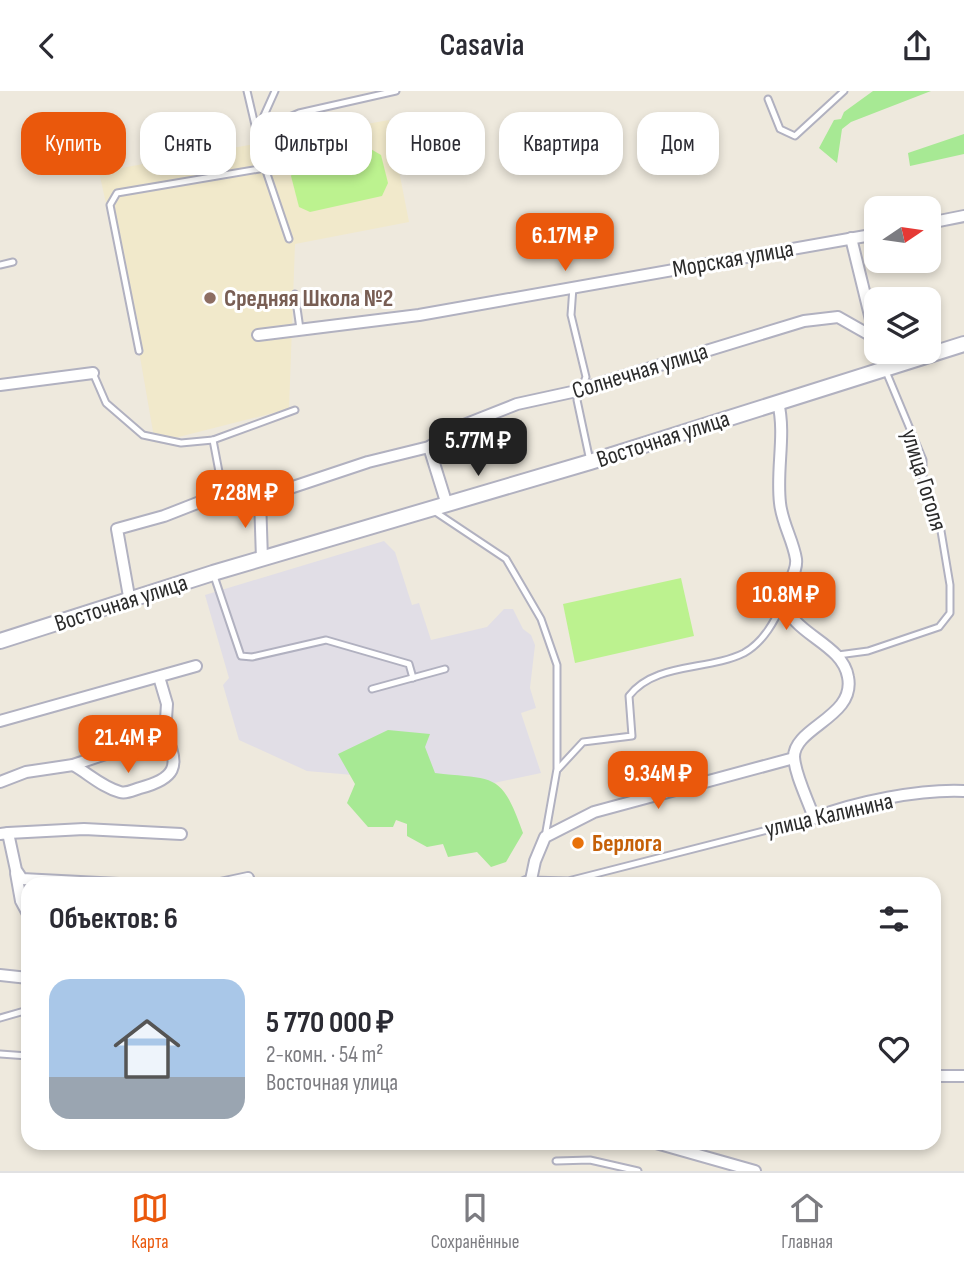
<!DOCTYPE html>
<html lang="ru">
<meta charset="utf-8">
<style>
:root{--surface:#fff;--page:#f2f2f3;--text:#2b2b33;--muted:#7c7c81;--line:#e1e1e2;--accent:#ea580c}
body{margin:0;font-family:"Sofia Sans Condensed",sans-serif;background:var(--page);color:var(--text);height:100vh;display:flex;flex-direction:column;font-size:26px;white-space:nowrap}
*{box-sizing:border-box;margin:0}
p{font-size:23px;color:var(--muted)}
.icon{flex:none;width:38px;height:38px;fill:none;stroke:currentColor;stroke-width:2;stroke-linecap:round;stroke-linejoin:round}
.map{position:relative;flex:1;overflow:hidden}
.side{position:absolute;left:21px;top:786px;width:920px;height:273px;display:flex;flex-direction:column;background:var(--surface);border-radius:21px;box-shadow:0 4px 10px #0003}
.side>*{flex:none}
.top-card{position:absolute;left:21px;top:21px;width:922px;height:63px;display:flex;gap:14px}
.needle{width:46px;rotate:77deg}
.tools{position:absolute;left:864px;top:105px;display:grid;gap:14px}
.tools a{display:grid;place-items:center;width:77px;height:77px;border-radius:14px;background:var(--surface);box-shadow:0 4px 10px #0003;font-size:35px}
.price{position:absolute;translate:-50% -60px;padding:0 16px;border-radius:14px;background:var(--accent);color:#fff;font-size:23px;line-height:46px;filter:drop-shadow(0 2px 4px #0008)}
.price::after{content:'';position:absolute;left:50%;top:42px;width:21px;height:16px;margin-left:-10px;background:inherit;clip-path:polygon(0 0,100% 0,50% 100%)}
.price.on{background:#222;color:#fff}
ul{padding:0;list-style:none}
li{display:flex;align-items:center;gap:21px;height:175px;padding:0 28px}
li span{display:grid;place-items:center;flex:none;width:196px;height:140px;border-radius:21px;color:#555}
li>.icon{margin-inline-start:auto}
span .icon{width:84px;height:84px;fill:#fffc;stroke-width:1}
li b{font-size:30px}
h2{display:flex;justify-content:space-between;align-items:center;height:84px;padding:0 28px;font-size:30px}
.chip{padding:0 24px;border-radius:21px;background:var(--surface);box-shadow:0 4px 10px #0003;font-size:24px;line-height:63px}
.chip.on{background:var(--accent);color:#fff}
header{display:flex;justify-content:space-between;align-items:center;height:91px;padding:0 28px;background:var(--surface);font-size:32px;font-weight:600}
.menu{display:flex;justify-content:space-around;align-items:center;height:98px;border-top:2px solid var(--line);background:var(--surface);font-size:19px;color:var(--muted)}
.menu a{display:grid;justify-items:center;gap:4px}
.menu .on{color:var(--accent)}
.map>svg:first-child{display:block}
</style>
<header><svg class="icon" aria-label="back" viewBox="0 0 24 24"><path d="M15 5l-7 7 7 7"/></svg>Casavia<svg class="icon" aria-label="share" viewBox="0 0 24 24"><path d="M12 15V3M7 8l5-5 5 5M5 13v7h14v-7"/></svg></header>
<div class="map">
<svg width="964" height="1080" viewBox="0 0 964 1080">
<rect width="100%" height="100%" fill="#eee9dd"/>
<path fill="#e1dee6" d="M384 450 395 461 412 514 419 512 431 549 487 536 504 518H513L523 538 531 544 535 554 530 597 536 617 521 622 541 682 480 695 307 680 239 649 223 594 229 587 205 504Z"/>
<path fill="#f1e9cb" d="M389 29 409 131 295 153 289 318 155 352 139 260 99 81Z"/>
<g fill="#a7e994">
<path d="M873 0H931L851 31 842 38 837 72 819 57 834 29 841 28 844 21Z"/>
<path d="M964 43V63L910 75 908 62Z"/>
<path d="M388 639 430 643 425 656 435 682C495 689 501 680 523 742L506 771 491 776 477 761 448 766 443 753 427 756 407 745V733L396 729 393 736H368L347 712 355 693 338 663Z"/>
</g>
<g fill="#bcf28f">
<path d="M369 57 381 64 388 92 382 105 310 121 299 116 291 85 298 72Z"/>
<path d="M681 487 694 545 575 572 563 513Z"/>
</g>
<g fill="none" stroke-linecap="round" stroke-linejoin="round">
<defs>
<g id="service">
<path d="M247 0 265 77"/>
<path d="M768 8 780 38 795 45 844 0"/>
<path d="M257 40 299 22 396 0"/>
<path d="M257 40 275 0"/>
<path d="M0 174 13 171"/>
<path d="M573 196 571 224 586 286 577 309 590 370"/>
<path d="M295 203 300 238"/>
<path d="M139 260 110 114 117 102 265 77 289 148"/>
<path d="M93 282 106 312 143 344 181 352 213 349 295 319"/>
<path d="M213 349 223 402"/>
<path d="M434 420 506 468 541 528 557 574V678L545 746"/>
<path d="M213 482 241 565 252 566 326 549 409 573 413 587"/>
<path d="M838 564 868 560 939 536 950 522V494L941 440 923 397V369L885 278"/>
<path d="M372 598 445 578"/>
<path d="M558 678 583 651 632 645 629 605C655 571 708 580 744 562 764 551 775 529 784 510"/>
<path d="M531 789 568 790 814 727"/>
<path d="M0 927 28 919"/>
<path d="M0 963 28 965"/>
<path d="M556 1070 590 1069 638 1080"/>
</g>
<g id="minor">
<path d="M929 132 964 125"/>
<path d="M851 147 876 249"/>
<path d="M258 244 419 224 877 143"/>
<path d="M880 261 884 277"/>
<path d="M0 294 93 282"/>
<path d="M778 311C786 344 776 378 780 412 782 432 793 449 796 468 798 482 784 496 785 509 789 543 842 551 848 586 856 626 794 636 794 666 795 684 808 709 814 727 856 711 919 698 964 700"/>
<path d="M429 356 447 414"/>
<path d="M260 407 262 468"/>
<path d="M130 511 117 438 164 425 223 402 260 407 368 371 429 356 459 336 517 313 572 301 804 230 838 226 875 247"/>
<path d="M0 630 196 575"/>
<path d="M73 674C89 683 102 696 120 701 127 703 133 699 140 697 174 688 182 676 165 643"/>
<path d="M0 691 26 681 73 674 165 643 167 613 159 586"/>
<path d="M8 742 84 738 181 743"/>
<path d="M0 743 8 742 16 779 22 788 119 793"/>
<path d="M16 782 21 810 28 823"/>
<path d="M220 793 248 787 250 793"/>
<path d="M522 793 531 789 535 770 545 746 594 721 794 667"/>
<path d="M0 884 28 887"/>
<path d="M934 985H964"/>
<path d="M656 1052 755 1080"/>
</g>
<path id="tertiary" d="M0 550 213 482 590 371 964 253"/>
</defs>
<use href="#service" stroke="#b1b1c0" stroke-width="9"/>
<use href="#minor" stroke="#b1b1c0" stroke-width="14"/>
<use href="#tertiary" stroke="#b1b1c0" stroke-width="18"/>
<use href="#service" stroke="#fff" stroke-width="5"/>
<use href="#minor" stroke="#fff" stroke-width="10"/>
<use href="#tertiary" stroke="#fff" stroke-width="14"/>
</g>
<circle fill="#8d6e63" stroke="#fff" stroke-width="2.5" cx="210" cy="207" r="7"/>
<circle fill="#e8710a" stroke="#fff" stroke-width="2.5" cx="578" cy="752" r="7"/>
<g text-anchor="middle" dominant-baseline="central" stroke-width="6" stroke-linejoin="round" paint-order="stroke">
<g font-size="24" fill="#2b2b2b" stroke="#fff">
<text transform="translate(733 168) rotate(-10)">Морская улица</text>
<text transform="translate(640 280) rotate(-17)">Солнечная улица</text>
<text transform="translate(663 348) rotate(-18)">Восточная улица</text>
<text transform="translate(924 389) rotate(73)">улица Гоголя</text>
<text transform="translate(121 512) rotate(-18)">Восточная улица</text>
<text transform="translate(829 724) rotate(-13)">улица Калинина</text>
</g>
<g font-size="24" font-weight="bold" fill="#785e54" stroke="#fff" text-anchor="start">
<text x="224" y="207">Средняя Школа №2</text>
</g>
<g font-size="24" font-weight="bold" fill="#c56008" stroke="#fff" text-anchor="start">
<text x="592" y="752">Берлога</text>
</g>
</g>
</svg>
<div class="tools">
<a><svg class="needle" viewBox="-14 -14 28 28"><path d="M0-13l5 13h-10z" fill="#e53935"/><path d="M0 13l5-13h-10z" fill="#7c7c81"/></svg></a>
<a><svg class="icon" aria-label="layers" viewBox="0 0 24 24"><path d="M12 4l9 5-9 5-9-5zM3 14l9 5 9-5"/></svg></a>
</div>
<b class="price" style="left:565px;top:182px">6.17M ₽</b>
<b class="price on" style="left:478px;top:387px">5.77M ₽</b>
<b class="price" style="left:245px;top:439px">7.28M ₽</b>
<b class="price" style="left:786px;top:541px">10.8M ₽</b>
<b class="price" style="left:128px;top:684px">21.4M ₽</b>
<b class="price" style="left:658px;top:720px">9.34M ₽</b>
<div class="top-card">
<a class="chip on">Купить</a>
<a class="chip">Снять</a>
<a class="chip">Фильтры</a>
<a class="chip">Новое</a>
<a class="chip">Квартира</a>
<a class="chip">Дом</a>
</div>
<section class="side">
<h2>Объектов: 6<svg class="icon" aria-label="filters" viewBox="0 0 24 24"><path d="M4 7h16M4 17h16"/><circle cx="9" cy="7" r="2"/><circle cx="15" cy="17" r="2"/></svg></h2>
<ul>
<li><span style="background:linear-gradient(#a9c7e8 70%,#9aa5b1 0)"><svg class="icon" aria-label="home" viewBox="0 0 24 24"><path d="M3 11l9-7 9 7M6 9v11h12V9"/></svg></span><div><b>5 770 000 ₽</b><p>2-комн. · 54 m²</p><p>Восточная улица</p></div><svg class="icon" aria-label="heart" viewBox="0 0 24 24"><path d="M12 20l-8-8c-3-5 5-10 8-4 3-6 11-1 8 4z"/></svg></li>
</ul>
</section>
</div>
<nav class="menu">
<a class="on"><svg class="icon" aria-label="map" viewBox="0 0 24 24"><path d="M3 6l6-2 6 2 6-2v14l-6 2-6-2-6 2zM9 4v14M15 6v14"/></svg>Карта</a>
<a><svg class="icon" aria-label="saved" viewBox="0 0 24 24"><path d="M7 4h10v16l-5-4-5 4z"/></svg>Сохранённые</a>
<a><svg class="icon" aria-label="home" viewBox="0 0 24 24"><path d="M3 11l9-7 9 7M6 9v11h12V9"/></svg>Главная</a>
</nav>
